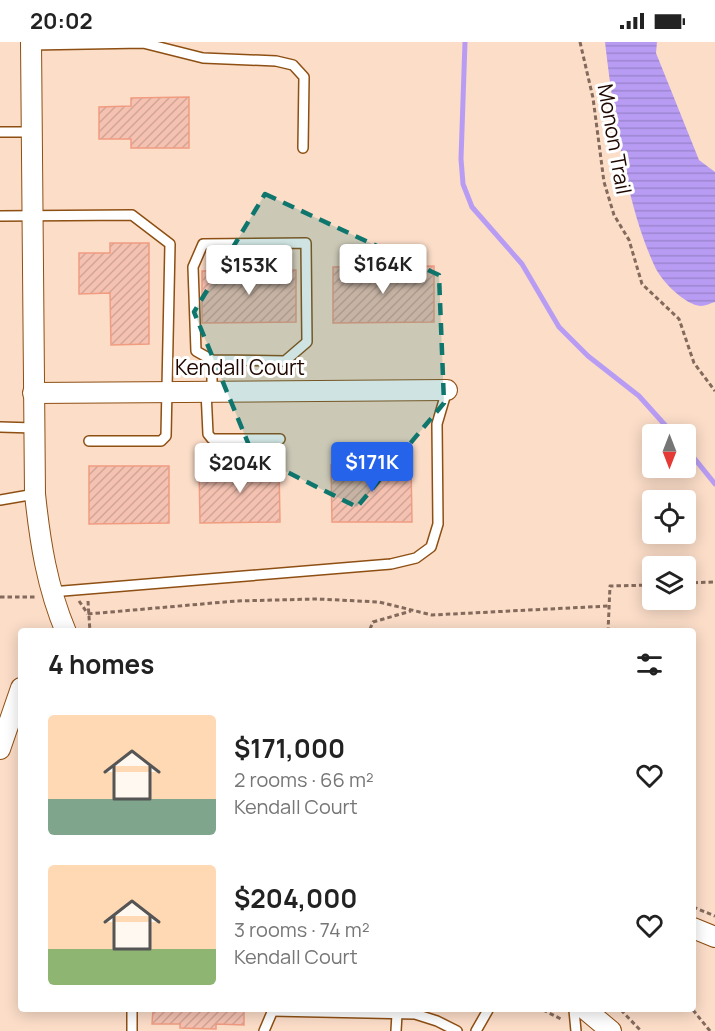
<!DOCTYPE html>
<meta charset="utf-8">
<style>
:root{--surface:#fff;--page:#f2f2f2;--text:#222;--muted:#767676;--accent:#2563eb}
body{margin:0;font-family:Manrope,sans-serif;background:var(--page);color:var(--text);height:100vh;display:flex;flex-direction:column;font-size:22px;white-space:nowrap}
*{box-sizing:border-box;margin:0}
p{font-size:20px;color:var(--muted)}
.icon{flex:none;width:33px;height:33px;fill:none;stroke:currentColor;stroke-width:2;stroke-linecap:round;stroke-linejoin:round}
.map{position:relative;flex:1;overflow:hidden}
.drawer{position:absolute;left:18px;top:586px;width:678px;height:384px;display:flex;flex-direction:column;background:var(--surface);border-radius:6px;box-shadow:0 3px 15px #0003}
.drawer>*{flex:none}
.needle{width:39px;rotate:180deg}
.fabs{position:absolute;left:642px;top:382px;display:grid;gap:12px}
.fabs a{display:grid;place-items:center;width:54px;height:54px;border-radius:6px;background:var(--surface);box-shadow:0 3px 15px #0003;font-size:30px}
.price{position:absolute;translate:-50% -51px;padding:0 14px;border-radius:6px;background:#fff;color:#222;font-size:20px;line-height:39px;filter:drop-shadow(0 2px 3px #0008)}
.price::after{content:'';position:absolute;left:50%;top:36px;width:18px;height:14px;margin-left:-9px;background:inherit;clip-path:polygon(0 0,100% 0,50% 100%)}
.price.on{background:var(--accent);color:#fff}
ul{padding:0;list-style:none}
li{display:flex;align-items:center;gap:18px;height:150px;padding:0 30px}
li span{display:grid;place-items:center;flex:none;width:168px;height:120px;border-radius:6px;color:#555}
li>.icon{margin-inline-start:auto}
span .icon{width:72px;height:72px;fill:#fffc;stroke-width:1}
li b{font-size:26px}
h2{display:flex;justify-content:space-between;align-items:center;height:72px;padding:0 30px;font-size:26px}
.status{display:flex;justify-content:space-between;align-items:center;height:42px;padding:0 30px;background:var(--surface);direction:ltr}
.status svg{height:16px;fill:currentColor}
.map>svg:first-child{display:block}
</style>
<div class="status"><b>20:02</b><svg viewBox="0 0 49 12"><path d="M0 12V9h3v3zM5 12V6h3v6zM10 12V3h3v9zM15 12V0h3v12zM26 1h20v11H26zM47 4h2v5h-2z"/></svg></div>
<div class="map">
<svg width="715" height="989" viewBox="0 0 715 989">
<defs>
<pattern id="water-rules" width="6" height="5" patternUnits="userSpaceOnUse" patternTransform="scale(1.5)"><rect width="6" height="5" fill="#b89cf3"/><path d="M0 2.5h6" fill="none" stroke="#9e85cf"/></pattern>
<pattern id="building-hatch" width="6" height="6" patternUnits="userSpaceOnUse" patternTransform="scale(1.5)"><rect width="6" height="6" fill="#f5c2b2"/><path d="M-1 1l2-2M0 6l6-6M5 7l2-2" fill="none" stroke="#d2a597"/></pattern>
</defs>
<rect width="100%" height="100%" fill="#fbddc8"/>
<path fill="url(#water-rules)" d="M605 0H657L656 11 699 118 715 130V260C711 261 705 264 701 264 685 263 663 240 656 227 626 165 613 68 605 0Z"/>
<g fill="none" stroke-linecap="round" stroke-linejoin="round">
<g stroke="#b89cf3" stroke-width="5">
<path d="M465 0 461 117 463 142 472 165 522 222 559 285 588 314 639 354 674 393"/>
<path d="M686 406 715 442"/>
</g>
</g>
<g fill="url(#building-hatch)" stroke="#f19c81" stroke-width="1.5">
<path d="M189 55V106H131V97H99V65L131 64V56Z"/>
<path d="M110 201H149V302L111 303 110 251 79 252V211H110Z"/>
<path d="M434 224V280L333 281V225Z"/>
<path d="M296 228V280L202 281V229Z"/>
<path d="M411 422 412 480H332L331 423Z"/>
<path d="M279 423 280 480 200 481 199 424Z"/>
<path d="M89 424H169V481L89 482Z"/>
<path d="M153 968H244V983L216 982V987L180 986V982H152Z"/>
</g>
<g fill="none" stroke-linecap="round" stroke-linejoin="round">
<defs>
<g id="service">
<path d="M31 3 143 1 203 16 276 19 293 23 304 35 303 106"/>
<path d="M0 90H33"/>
<path d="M0 174 132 173 170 202 166 394 161 399H89"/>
<path d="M212 318 196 309 193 225 203 202 306 201 307 300 285 319 212 318V349"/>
<path d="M206 349 208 392 212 397H280"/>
<path d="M0 385 34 386"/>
<path d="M0 458 35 452"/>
<path d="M51 550 391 522 416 516 431 505 438 482 437 382 447 348"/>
<path d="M574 968 576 989"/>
<path d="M272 969 415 972 437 979 457 989"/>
<path d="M132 989V968"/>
<path d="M264 989 273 968"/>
<path d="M396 989 397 972"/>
<path d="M476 989 488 968"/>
</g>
<g id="minor">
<path d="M31 0 35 452C40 500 47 545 66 590"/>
<path d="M33 351 447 348"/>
<path d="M0 707 21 646"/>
<path d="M693 886 715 895"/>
<path d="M586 968 611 989"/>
</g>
</defs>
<use href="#service" stroke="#8e4f13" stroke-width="12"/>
<use href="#minor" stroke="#8e4f13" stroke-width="22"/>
<g stroke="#846a5c" stroke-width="3" stroke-dasharray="4.5 3" stroke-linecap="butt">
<path d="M580 0 593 56 604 140 614 173 629 198 642 242 679 277 694 321 715 349"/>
<path d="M686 541 715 540"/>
<path d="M0 555H36"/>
<path d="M79 559 88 572"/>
<path d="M88 559 90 590"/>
<path d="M88 572 236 559 317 557 379 560 432 573 608 564"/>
<path d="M370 587 373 580 411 569"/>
<path d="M608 590 610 544 652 543"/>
<path d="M693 865 715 874"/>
<path d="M543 968 563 978"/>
<path d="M621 968 641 989"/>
<path d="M693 968 710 989"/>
</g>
<use href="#service" stroke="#fff" stroke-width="9"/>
<use href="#minor" stroke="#fff" stroke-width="20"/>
</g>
<path fill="#0f766e" fill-opacity="0.2" stroke="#0f766e" stroke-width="4.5" stroke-dasharray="12 8" stroke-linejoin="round" d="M265 152 439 233 444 361 357 465 253 413 194 270Z"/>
<g text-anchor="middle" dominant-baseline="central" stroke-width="6" stroke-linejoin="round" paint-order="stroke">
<g font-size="21" fill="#1f0700" stroke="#fff">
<text transform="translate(615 97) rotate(80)">Monon Trail</text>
<text x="240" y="325">Kendall Court</text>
</g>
</g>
</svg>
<div class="fabs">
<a><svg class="needle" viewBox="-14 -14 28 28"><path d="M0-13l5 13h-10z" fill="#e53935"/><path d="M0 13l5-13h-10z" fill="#767676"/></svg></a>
<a><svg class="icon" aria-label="locate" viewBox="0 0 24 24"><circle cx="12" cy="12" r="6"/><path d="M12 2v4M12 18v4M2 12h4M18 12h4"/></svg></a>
<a><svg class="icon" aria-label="layers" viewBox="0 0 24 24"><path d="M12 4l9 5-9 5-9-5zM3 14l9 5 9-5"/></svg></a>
</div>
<b class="price" style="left:383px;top:253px">$164K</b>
<b class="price" style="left:249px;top:254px">$153K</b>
<b class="price on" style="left:372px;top:451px">$171K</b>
<b class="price" style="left:240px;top:452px">$204K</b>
<section class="drawer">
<h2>4 homes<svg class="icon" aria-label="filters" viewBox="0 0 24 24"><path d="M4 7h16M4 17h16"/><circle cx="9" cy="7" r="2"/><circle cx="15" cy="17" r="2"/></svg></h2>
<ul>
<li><span style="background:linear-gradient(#ffd9b3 70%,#7fa58c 0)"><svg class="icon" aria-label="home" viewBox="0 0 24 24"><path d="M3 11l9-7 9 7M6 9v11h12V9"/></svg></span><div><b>$171,000</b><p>2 rooms · 66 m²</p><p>Kendall Court</p></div><svg class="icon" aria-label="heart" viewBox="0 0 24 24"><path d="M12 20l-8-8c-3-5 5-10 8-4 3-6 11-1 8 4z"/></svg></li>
<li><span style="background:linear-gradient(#ffd9b3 70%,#8fb573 0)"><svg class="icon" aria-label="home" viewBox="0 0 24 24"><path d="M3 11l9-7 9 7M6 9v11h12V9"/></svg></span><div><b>$204,000</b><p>3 rooms · 74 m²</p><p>Kendall Court</p></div><svg class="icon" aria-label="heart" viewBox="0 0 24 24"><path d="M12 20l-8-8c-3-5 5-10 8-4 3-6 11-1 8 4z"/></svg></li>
</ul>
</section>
</div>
